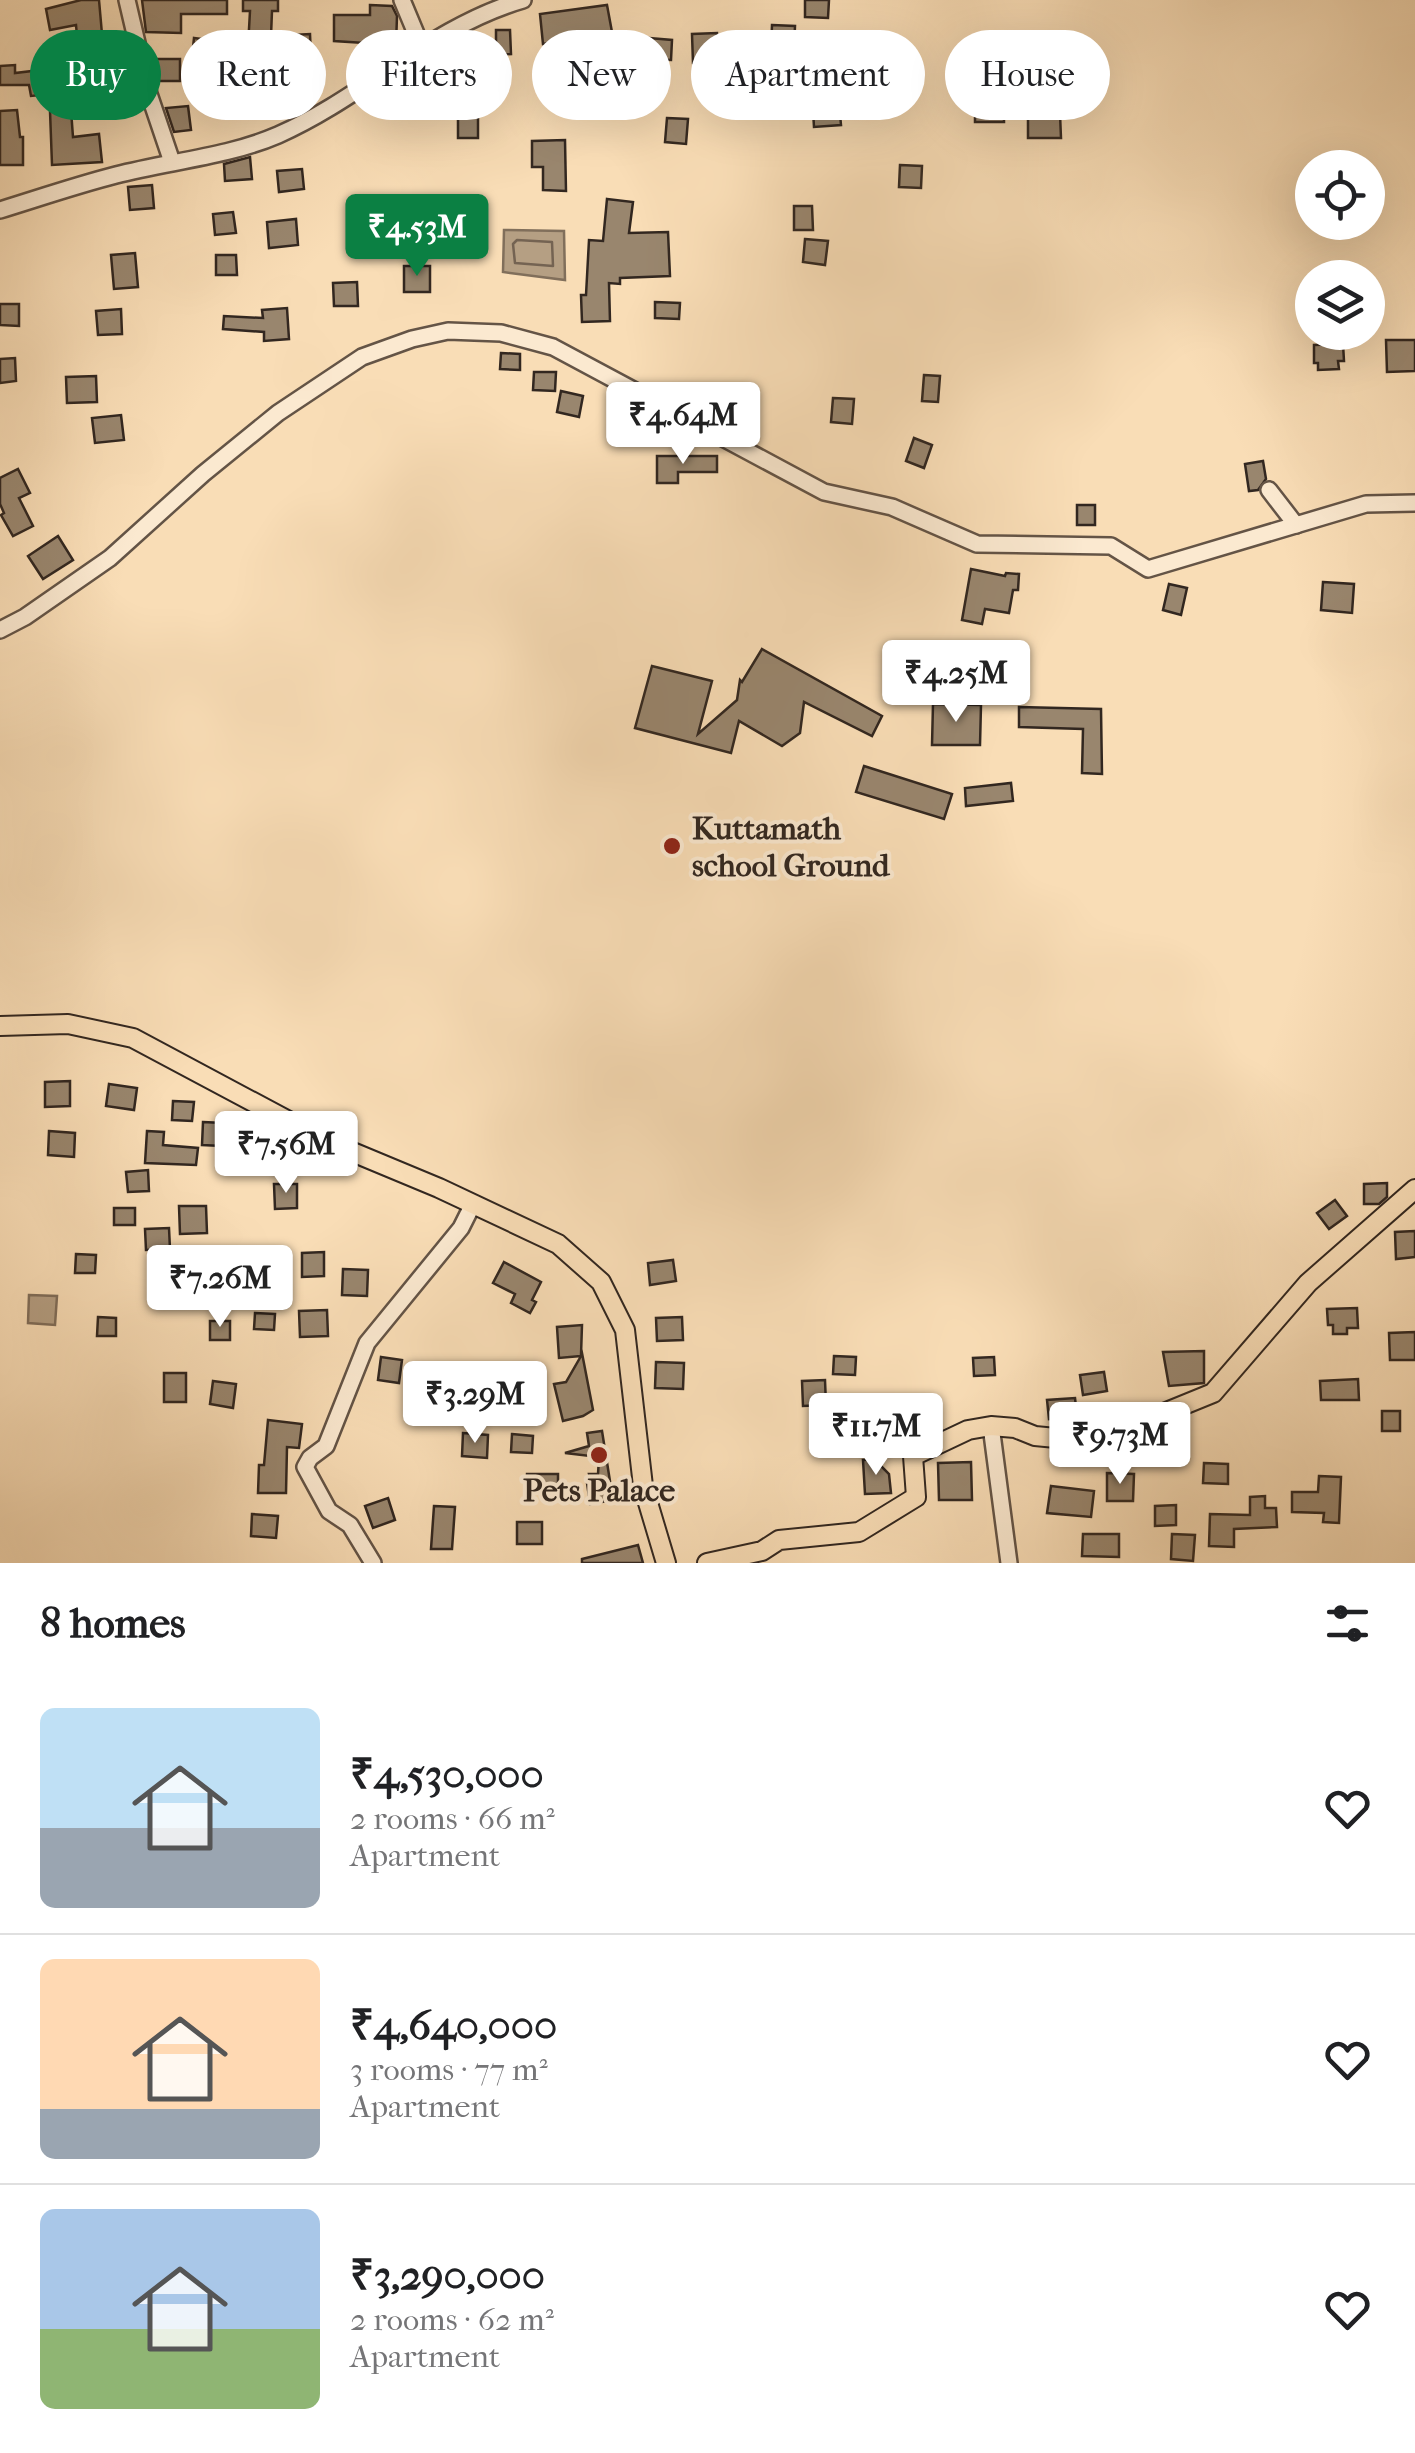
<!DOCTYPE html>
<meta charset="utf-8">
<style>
:root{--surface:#fff;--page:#f2f2f2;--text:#202124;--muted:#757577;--line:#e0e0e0;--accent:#0b8043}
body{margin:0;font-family:"IM FELL French Canon",serif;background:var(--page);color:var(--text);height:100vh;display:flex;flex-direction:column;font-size:38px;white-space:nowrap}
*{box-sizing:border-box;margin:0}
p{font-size:32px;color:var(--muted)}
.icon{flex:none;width:55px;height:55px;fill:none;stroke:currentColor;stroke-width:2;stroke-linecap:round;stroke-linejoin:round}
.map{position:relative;height:1563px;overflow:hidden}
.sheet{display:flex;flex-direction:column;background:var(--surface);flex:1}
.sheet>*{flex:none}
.top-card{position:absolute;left:30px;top:30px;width:1355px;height:90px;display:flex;gap:20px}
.tools{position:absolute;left:1295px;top:150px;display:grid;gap:20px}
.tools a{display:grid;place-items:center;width:90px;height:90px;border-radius:50%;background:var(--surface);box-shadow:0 10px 40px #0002;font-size:50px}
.price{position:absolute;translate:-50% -85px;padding:0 22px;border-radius:10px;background:#fff;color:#222;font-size:32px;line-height:65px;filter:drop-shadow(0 2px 5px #0008)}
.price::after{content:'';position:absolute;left:50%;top:60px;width:30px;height:22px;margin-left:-15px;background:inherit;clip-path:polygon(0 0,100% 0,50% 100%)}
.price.selected{background:var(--accent);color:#fff}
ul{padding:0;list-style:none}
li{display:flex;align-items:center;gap:30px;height:250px;padding:0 40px}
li+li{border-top:2px solid var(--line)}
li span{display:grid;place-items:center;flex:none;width:280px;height:200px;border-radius:15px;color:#555}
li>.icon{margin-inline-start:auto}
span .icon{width:120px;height:120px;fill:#fffc;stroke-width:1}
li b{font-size:42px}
h2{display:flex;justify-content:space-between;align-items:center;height:120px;padding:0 40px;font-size:42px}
.pill{padding:0 35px;border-radius:45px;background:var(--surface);box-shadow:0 10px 40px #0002;font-size:35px;line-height:90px}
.pill.selected{background:var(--accent);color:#fff}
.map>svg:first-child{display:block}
</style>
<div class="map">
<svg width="1415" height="1563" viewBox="0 0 1415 1563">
<rect width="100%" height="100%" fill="#f9ddb6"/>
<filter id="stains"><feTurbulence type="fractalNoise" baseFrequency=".002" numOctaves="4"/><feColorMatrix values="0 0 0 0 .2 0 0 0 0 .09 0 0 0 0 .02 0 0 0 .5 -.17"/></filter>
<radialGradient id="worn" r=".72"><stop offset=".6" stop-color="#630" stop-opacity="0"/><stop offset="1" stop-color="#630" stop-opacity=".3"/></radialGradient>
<g fill="#b59f83" stroke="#816f5b" stroke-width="2.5">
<path d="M504 230 564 231 565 280 503 272Z"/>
<path d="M29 1295 57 1296 55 1325 28 1323Z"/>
</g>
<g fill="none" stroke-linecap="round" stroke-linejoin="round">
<path stroke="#746352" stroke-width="2.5" d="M517 240 552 242 553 266 515 263 513 244Z"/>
</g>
<g fill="#99866e" stroke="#322720" stroke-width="2.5">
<path d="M81 0H99L102 34 77 36 76 25 50 30 46 9Z"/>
<path d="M142 0H227V14H181V33L146 32Z"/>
<path d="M243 0H278V11H272L271 36 310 34 311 57 290 58 289 48 248 47 250 11H243Z"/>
<path d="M805 0H829L828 18 805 17Z"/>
<path d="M370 5 392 6 397 16 396 45 334 41V15H370Z"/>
<path d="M607 5 612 32 543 44 540 14Z"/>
<path d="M772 25 795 26 794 51 771 50Z"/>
<path d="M496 30H510L511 54 496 55Z"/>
<path d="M717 33 719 68H729L730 93 704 94 703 63H693L692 34Z"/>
<path d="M194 38 218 41 216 60 192 57Z"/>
<path d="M649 38 672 40 671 60 647 59Z"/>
<path d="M452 49H470L469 70H451Z"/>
<path d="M154 59H180V81H158Z"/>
<path d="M15 65V73L49 69 52 94 31 96 29 85H0V66Z"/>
<path d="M599 68 600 86 579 87 578 69Z"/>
<path d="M443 69 444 90 420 91 419 70Z"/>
<path d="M273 80 274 94 236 98 237 109 210 110 208 83Z"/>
<path d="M654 83 655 103 636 104 635 84Z"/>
<path d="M838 92 841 125 814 127 812 94Z"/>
<path d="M975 103 1004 104V122H975Z"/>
<path d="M188 106 191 130 174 132 166 108Z"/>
<path d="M17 110 20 137H23V165H0V111Z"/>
<path d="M71 110 73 137 99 134 102 162 52 165 50 111Z"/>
<rect x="458" y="111" width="20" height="27"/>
<path d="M1028 114H1060L1061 138H1028Z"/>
<path d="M667 118 688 119 686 144 665 142Z"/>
<path d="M565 140 566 191 543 190V167H532V141Z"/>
<path d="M250 157 252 179 225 181 224 164Z"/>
<path d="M900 165 922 166 921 188 899 187Z"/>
<path d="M302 169 304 189 279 192 277 171Z"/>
<path d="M152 185 154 208 130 210 128 187Z"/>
<path d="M607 199 633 202 629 233 668 232 670 276 620 278V284L609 283 610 321 582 322 581 295H586L589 240 603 241Z"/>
<path d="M794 206H812L813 230H794Z"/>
<path d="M233 212 236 233 215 235 213 214Z"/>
<path d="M296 219 298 245 269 248 267 222Z"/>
<path d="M805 239 828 241 825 265 803 262Z"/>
<path d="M135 253 138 287 114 289 111 255Z"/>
<path d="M216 255H236L237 275H216Z"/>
<rect x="404" y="266" width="26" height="26"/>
<path d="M357 282 358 306H334L333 283Z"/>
<path d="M655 302 680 303 679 319 655 318Z"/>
<path d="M0 304H19V326L0 325Z"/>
<path d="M287 308 289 339 264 341V332L223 329 224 316 263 318 262 310Z"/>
<path d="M121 309 122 334 98 335 96 311Z"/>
<path d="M1386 340H1415V371L1387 372Z"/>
<path d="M1343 344 1344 361H1338L1339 369 1318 370V363H1314V345Z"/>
<path d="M501 353 520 354V370L500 369Z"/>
<path d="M15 358 16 381 0 383V359Z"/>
<path d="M534 372H556L555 391 533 390Z"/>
<path d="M924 375 940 376 938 402 922 401Z"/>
<path d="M96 376 97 402 67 403 66 377Z"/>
<path d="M561 391 583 396 579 417 557 412Z"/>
<path d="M833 398 854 399 852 424 831 422Z"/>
<path d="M121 415 124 440 95 443 92 418Z"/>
<path d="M914 438 932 445 924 468 906 461Z"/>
<path d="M657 456H717V472H678V483H657Z"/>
<path d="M1263 461 1266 479 1258 490 1249 491 1245 464Z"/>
<path d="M18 469 30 493 19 498 33 526 13 536 1 515 4 513 0 504V478Z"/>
<rect x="1077" y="505" width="18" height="20"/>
<path d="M58 536 73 560 43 579 28 556Z"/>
<path d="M971 569 1005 576 1006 573 1019 574 1018 590H1013L1009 613 985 609 982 624 962 620Z"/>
<path d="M1323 582 1354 584 1352 613 1321 610Z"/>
<path d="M1169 584 1187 588 1181 615 1163 610Z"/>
<path d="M762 649 882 716 872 736 804 702 800 733 782 746 739 721 731 753 635 728 652 666 712 681 698 734 737 700 740 680 742 682Z"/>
<path d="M945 659 1022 676 1017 697 940 680Z"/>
<path d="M933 704 981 705 980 745H932Z"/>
<path d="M1019 707 1101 709 1102 774 1082 773 1083 729 1019 727Z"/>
<path d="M864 766 952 794 944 819 856 792Z"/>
<path d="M1011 783 1013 801 966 806 965 788Z"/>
<path d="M70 1081V1106L45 1107V1082Z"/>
<path d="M109 1084 137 1088 134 1110 106 1106Z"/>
<path d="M173 1101 194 1102 192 1121 172 1120Z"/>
<path d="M203 1122 223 1123 222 1146 202 1145Z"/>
<path d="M49 1131 75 1133 74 1157 48 1155Z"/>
<path d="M147 1131 164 1132 163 1145 198 1148 196 1165 145 1163Z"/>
<path d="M148 1170 149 1191 128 1192 126 1172Z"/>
<path d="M1387 1183V1197L1379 1204H1364V1184Z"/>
<path d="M274 1184H297V1208L275 1209Z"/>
<path d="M1335 1200 1347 1216 1329 1229 1317 1213Z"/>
<path d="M179 1206H206L207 1233 180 1234Z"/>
<rect x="114" y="1208" width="21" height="17"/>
<path d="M169 1228 170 1249 146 1250 145 1229Z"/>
<path d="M1415 1231V1257L1396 1259 1395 1232Z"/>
<path d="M324 1252V1276L302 1277V1253Z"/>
<path d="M76 1254 96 1255 95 1273H75Z"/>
<path d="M673 1260 676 1281 650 1285 648 1263Z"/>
<path d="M504 1262 541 1282 532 1300 536 1302 530 1313 511 1303 515 1294 493 1283Z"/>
<path d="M343 1269 368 1270 367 1296 342 1295Z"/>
<path d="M1357 1308 1358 1328H1347V1334H1333V1325H1328L1327 1309Z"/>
<path d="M327 1310 328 1336 300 1337 299 1311Z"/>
<path d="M255 1313 275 1314 274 1330 254 1329Z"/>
<path d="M98 1317 116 1318V1336H97Z"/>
<path d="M682 1317 683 1340 657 1341 656 1318Z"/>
<rect x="210" y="1321" width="20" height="19"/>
<path d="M582 1325 581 1355 582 1353 593 1410 583 1416 563 1421 554 1384 566 1382 581 1356 559 1358 557 1327Z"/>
<path d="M1415 1332V1360H1390L1389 1333Z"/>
<path d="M1204 1351V1383L1169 1386 1163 1352Z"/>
<path d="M834 1356 856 1357 855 1375 833 1374Z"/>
<path d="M381 1357 402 1360 399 1383 378 1380Z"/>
<path d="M994 1357 995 1375 974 1376 973 1358Z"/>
<path d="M656 1362 684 1363 683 1389 655 1388Z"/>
<path d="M1104 1372 1107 1391 1083 1395 1080 1375Z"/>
<rect x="164" y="1373" width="22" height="29"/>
<path d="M1358 1379 1359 1400H1321L1320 1381Z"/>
<path d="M825 1380 826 1405 803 1406 802 1381Z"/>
<path d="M213 1381 236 1384 233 1408 210 1404Z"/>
<path d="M1075 1398 1077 1416 1049 1419 1047 1400Z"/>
<path d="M870 1405 894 1406 893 1422 869 1421Z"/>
<rect x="1382" y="1411" width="18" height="20"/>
<path d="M268 1420 302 1424 299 1448 287 1447 286 1493H258L259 1465H264Z"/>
<path d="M602 1431 613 1500 590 1504 587 1483H591L589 1474H598L599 1457 565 1453 589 1446 587 1433Z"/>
<path d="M463 1433 488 1435 487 1458 462 1456Z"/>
<path d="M512 1434 533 1436 532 1453 511 1452Z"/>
<path d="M880 1459V1465L889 1474 891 1493 865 1494 863 1460Z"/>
<path d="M971 1462 972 1500H939L938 1463Z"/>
<path d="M1204 1463 1228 1464V1484L1203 1483Z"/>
<path d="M1107 1473 1134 1474 1133 1501H1107Z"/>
<path d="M527 1474H558V1493H526Z"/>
<path d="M1319 1476 1341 1477 1339 1523 1323 1522 1324 1513 1292 1512V1492H1318Z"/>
<path d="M1051 1486 1094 1491 1091 1517 1047 1513Z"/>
<path d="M1265 1496V1508H1276L1277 1527 1234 1529V1547L1209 1546 1210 1514 1250 1515V1497Z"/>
<path d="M388 1498 395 1520 373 1528 365 1506Z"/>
<path d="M1176 1505V1525L1155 1526V1506Z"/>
<path d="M434 1506 455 1507 452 1549H431Z"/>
<path d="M252 1514 278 1516 276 1538 251 1536Z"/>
<rect x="517" y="1522" width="25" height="22"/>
<path d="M1083 1534H1119V1557L1082 1556Z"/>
<path d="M1172 1534 1195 1535 1193 1561 1171 1559Z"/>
<path d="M638 1545 643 1563H582V1559Z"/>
</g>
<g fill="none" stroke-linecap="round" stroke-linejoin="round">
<defs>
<g id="minor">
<path d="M127 0 149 94 172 162"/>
<path d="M402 0 422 48"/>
<path d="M0 210C39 198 77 185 116 175 170 161 227 157 278 135 364 97 432 26 523 0"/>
<path d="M1269 490 1296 525"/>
<path d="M0 630 25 617 110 558 203 474 278 413 362 357 412 339 448 331 501 333 553 347 824 492 892 507 977 544 1111 546 1148 569 1366 504 1415 503"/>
<path d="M991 1426 1009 1563"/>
<path d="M373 1563 350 1525 329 1511 305 1467 310 1458 326 1446 367 1343 461 1228 473 1204"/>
</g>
<g id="major">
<path d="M0 1026 68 1024 133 1038 326 1141 439 1188 558 1244 601 1282 625 1330 643 1486 666 1563"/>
<path d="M707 1563 762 1551 779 1540 859 1532 916 1497 913 1456 968 1430 991 1426 1015 1428 1035 1436 1056 1438 1090 1434 1159 1415 1213 1393 1308 1283 1415 1189"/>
</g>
</defs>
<use href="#minor" stroke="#645446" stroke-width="20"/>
<use href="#major" stroke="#322720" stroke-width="22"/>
<use href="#minor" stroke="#fbe9d0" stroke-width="15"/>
<use href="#major" stroke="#f9ddb6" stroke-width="18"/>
</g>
<g fill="#8f2418" stroke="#fbe9d0" stroke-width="4">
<circle cx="672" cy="846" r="10"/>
<circle cx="599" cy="1455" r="10"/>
</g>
<g text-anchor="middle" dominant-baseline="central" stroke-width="8" stroke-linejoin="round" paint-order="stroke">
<g font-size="32" font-weight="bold" fill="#322720" stroke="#fbe9d0" text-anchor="start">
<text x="692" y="828">Kuttamath<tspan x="692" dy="37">school Ground</tspan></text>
<text x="599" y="1490" text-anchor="middle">Pets Palace</text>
</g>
</g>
<rect width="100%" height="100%" filter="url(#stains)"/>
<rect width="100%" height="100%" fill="url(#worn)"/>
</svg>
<div class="tools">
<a><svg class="icon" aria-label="locate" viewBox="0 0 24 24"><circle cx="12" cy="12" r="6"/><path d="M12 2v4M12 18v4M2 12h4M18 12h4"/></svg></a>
<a><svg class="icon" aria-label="layers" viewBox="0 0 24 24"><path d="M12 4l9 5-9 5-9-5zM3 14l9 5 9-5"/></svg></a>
</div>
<b class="price selected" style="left:417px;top:279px">₹4.53M</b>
<b class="price" style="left:683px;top:467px">₹4.64M</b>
<b class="price" style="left:956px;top:725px">₹4.25M</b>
<b class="price" style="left:286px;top:1196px">₹7.56M</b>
<b class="price" style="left:220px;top:1330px">₹7.26M</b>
<b class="price" style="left:475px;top:1446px">₹3.29M</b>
<b class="price" style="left:876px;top:1478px">₹11.7M</b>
<b class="price" style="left:1120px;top:1487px">₹9.73M</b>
<div class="top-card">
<a class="pill selected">Buy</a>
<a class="pill">Rent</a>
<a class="pill">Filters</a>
<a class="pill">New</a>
<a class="pill">Apartment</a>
<a class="pill">House</a>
</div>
</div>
<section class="sheet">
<h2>8 homes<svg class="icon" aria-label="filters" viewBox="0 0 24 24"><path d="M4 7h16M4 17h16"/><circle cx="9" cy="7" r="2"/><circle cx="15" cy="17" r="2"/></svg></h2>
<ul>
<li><span style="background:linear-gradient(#bfe0f5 60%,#9aa5b1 0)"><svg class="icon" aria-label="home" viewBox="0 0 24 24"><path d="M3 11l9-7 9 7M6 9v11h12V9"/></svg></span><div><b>₹4,530,000</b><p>2 rooms · 66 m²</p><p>Apartment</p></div><svg class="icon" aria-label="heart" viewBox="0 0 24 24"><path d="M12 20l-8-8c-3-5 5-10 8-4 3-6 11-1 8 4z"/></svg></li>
<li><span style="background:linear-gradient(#ffd9b3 75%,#9aa5b1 0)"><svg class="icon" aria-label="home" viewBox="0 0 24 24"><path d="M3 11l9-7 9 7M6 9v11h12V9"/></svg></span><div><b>₹4,640,000</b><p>3 rooms · 77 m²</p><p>Apartment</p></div><svg class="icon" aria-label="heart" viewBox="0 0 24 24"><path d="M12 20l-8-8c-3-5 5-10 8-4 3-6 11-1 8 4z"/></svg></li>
<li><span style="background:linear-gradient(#a9c7e8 60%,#8fb573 0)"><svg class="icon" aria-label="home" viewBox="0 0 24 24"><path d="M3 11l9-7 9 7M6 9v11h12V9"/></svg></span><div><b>₹3,290,000</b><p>2 rooms · 62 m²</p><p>Apartment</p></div><svg class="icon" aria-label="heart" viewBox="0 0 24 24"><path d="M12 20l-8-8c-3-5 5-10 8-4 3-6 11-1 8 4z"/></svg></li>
</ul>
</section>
